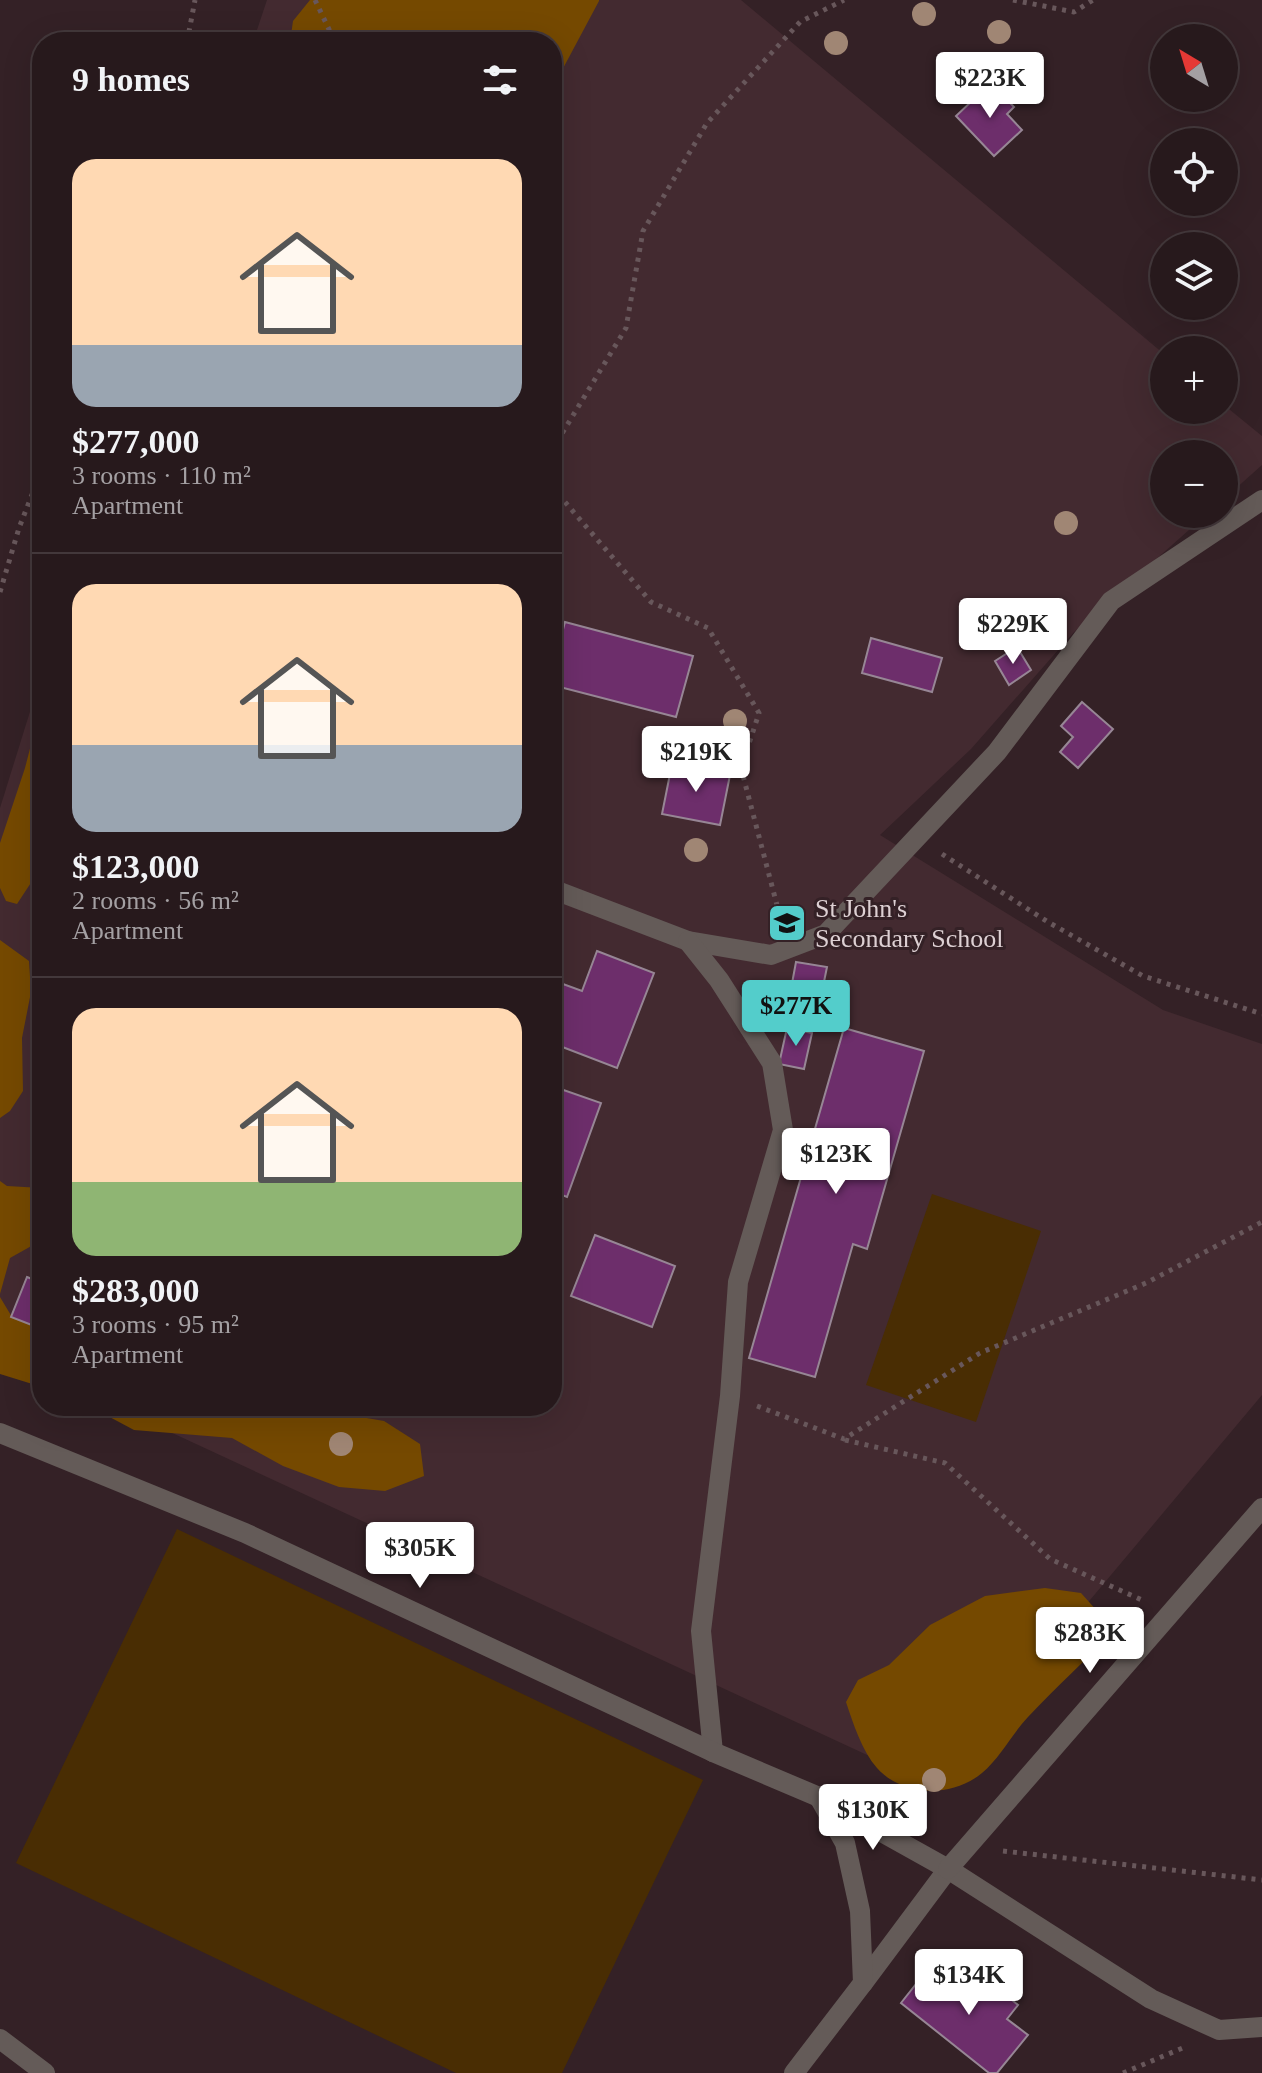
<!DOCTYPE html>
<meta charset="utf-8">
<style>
:root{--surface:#27191c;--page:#332629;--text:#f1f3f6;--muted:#a4a0a3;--line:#43383b;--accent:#53cdcb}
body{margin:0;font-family:Georgia,serif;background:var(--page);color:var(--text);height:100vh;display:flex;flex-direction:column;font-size:30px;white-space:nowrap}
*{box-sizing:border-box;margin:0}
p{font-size:26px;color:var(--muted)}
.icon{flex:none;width:44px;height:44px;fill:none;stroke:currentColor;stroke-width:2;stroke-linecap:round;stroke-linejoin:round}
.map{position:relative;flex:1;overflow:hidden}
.drawer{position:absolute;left:32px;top:32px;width:530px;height:1384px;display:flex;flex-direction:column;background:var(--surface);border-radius:32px;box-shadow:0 8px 32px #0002,0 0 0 2px var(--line)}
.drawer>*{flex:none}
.needle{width:52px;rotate:322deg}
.controls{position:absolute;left:1150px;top:24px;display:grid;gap:16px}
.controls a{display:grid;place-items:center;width:88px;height:88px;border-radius:50%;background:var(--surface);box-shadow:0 8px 32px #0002,0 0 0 2px var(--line);font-size:40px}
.price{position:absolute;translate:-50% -68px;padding:0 18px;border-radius:8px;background:#fff;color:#222;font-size:26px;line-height:52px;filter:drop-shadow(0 2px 4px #0008)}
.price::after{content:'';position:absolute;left:50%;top:48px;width:24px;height:18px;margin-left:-12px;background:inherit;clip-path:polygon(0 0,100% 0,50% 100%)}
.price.active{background:var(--accent);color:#111}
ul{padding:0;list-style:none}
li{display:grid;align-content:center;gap:16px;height:424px;padding:0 40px}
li+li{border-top:2px solid var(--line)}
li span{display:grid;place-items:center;height:248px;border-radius:24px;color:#555}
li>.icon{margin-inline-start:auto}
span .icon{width:144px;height:144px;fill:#fffc;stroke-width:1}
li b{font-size:34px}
h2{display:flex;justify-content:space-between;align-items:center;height:96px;padding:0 40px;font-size:34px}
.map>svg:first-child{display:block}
</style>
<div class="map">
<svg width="1262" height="2073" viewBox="0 0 1262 2073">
<rect width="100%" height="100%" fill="#342126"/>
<g fill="#432a30">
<path d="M267 0H741L1164 354V410H1224V405L1262 436V465L1224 499V454H1164V514H1207L1074 632 971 749 880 835 1163 1010 1262 1044V1395L934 1786 114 1406H552V42H253Z"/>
<path d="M42 673V1373L0 1353V808Z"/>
</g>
<g fill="#492d03">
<path d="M932 1194 1041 1231 976 1422 866 1385Z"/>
<path d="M177 1529 703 1780 562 2073H456L16 1863Z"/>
</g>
<g fill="#754900">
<path d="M310 0H599V1L552 89V42H290L293 21Z"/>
<path d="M42 702V866L17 904 6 901 0 888V843L25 768Z"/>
<path d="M0 940 29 961 31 992 22 1038 23 1091 10 1111 0 1118Z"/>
<path d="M0 1181 7 1186 42 1188V1236L35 1244 10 1258 0 1294Z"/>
<path d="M0 1297 12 1317 42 1329V1387L0 1374Z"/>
<path d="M89 1406H297L384 1421 420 1444 424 1476 385 1491 339 1487 283 1466 232 1438 134 1430Z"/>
<path d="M1045 1588 1081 1593 1116 1632C1085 1659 1057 1687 1028 1717 1012 1734 1000 1758 982 1773 952 1798 903 1797 877 1768 862 1751 853 1723 846 1702L858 1680 889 1665 930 1625 985 1596Z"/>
</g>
<g fill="#6d2e6b" stroke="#978695" stroke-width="2">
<path d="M991 83 1014 107 1007 114 1022 130 994 156 956 116Z"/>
<path d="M565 622 693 656 676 717 552 685V671Z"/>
<path d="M871 638 942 658 932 692 862 673Z"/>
<path d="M1017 647 1031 670 1009 685 995 661Z"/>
<path d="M1082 702 1113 729 1078 768 1060 752 1073 737 1061 726Z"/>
<path d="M672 764 730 775 720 825 662 814Z"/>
<path d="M597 951 654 973 617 1068 552 1043V980L582 991Z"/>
<path d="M796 962 827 967 818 1011 788 1005Z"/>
<path d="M787 1028 812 1033 804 1069 779 1064Z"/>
<path d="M844 1028 924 1051 867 1249 853 1244 815 1377 749 1358Z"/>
<path d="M552 1086 601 1103 567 1197 552 1191Z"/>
<path d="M595 1235 675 1266 652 1327 571 1296Z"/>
<path d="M27 1277 42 1283V1329L11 1317Z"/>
<path d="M928 1969 956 1991 974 1969 1018 2005 1007 2019 1028 2035 997 2073H989L901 2003Z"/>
</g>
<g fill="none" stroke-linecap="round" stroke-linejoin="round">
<g stroke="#68575b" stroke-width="5" stroke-dasharray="4 6" stroke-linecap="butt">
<path d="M315 0 335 42"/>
<path d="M1013 0 1074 12 1093 0"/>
<path d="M187 42 195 0"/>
<path d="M552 450 626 328 643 231 707 123 800 22 844 0"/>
<path d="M552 487 651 602 708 628 759 713 741 768 778 909 776 922"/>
<path d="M0 592 19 528 42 469"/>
<path d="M942 854 1048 922 1143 976 1262 1014"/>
<path d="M757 1406 844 1439 980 1353 1146 1283 1262 1222"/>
<path d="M845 1440 945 1463 1050 1559 1142 1600"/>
<path d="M1003 1851 1262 1880"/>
<path d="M1123 2073 1185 2047"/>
</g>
<g stroke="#645b58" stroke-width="20">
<path d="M552 889 688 941 771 955 826 934 997 752 1111 601 1262 500"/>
<path d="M688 941 719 980 772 1063 783 1130 738 1282 730 1396 701 1631 713 1752"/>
<path d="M863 1983 948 1869"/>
<path d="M0 2039 45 2073"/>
<path d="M794 2073 863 1983 860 1911 845 1843 819 1797"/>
</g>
<g stroke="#645b58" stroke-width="20">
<path d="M0 1433 245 1533 713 1752 819 1797 948 1869 1151 1999 1219 2030 1262 2027"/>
<path d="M948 1869 1262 1508"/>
</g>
</g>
<g fill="#a08674">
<circle cx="924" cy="14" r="12"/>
<circle cx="999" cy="32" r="12"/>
<circle cx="836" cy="43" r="12"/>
<circle cx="1066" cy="523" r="12"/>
<circle cx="735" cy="721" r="12"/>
<circle cx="696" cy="850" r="12"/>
<circle cx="341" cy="1444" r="12"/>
<circle cx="934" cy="1780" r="12"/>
</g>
<defs>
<symbol id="school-square" viewBox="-11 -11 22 22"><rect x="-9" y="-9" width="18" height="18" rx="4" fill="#53cdcb" stroke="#342126"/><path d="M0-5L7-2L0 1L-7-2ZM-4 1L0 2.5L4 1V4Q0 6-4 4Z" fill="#111"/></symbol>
</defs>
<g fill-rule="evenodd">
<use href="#school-square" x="765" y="901" width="44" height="44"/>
</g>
<g text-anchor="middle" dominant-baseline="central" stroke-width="6" stroke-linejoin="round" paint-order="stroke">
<g font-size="26" fill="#ddd0d3" stroke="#342126" text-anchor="start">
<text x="815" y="908">St John's<tspan x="815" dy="30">Secondary School</tspan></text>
</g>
</g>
</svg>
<div class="controls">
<a><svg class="needle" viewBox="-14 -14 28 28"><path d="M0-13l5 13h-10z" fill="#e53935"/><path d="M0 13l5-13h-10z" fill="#a4a0a3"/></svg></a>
<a><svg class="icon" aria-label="locate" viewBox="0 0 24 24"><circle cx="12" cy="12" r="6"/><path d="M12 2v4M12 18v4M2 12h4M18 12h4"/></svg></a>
<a><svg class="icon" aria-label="layers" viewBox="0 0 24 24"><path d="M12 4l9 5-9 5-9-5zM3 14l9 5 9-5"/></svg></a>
<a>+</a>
<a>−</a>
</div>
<b class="price" style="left:990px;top:120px">$223K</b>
<b class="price" style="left:1013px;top:666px">$229K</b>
<b class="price" style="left:696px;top:794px">$219K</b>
<b class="price active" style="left:796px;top:1048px">$277K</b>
<b class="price" style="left:836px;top:1196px">$123K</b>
<b class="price" style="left:420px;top:1590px">$305K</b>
<b class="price" style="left:1090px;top:1675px">$283K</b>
<b class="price" style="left:873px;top:1852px">$130K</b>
<b class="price" style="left:969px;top:2017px">$134K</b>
<section class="drawer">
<h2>9 homes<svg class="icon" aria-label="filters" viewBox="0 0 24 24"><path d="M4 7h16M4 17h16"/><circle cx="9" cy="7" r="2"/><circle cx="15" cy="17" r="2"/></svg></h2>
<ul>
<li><span style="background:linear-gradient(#ffd9b3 75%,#9aa5b1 0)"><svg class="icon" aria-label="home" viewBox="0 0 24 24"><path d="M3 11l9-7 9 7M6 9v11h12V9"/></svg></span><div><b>$277,000</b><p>3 rooms · 110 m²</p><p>Apartment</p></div></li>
<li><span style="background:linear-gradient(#ffd9b3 65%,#9aa5b1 0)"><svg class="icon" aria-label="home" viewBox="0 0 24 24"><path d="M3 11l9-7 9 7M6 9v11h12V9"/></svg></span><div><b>$123,000</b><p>2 rooms · 56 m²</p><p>Apartment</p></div></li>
<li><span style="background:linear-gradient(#ffd9b3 70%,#8fb573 0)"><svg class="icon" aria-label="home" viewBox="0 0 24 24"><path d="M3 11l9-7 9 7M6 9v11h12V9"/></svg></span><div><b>$283,000</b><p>3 rooms · 95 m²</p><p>Apartment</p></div></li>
</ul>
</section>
</div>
